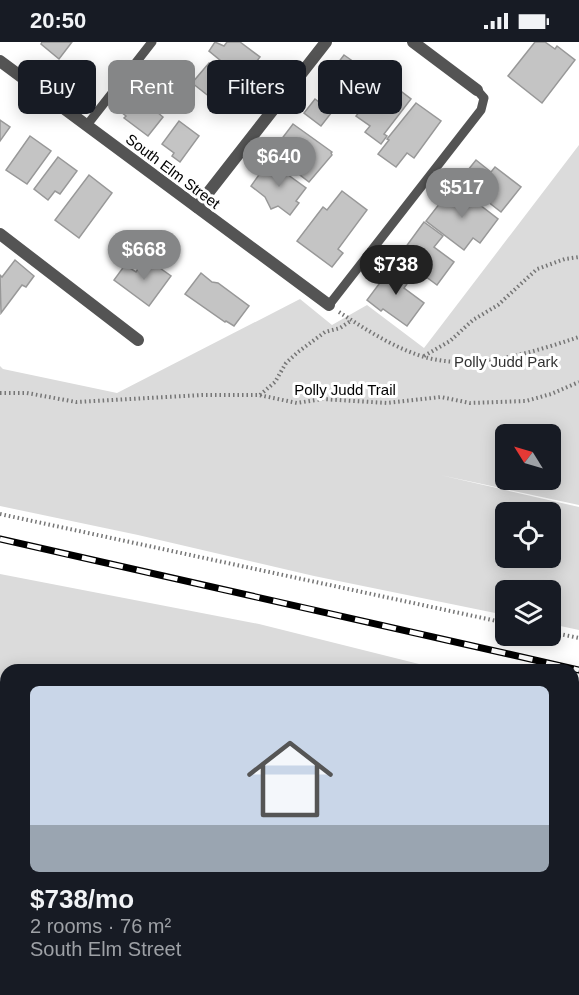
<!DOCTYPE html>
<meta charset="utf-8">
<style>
:root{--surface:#171b24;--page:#242831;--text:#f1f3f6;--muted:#9ea1a6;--line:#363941;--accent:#858687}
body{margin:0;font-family:Arial,sans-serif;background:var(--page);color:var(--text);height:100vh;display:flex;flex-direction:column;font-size:22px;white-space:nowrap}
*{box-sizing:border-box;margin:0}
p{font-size:20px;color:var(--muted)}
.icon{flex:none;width:33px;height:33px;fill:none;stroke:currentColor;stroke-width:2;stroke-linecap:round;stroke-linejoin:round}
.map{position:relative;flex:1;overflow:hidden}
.details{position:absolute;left:0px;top:622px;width:579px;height:332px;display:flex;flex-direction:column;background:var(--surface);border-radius:18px 18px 0 0;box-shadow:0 3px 15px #0003}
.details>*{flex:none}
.guide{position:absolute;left:18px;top:18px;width:543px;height:54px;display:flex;gap:12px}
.needle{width:39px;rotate:307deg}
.buttons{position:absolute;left:495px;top:382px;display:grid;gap:12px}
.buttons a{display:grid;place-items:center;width:66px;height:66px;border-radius:9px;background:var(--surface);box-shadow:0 3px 15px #0003;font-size:30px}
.price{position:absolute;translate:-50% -51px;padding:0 14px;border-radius:21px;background:var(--accent);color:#fff;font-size:20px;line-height:39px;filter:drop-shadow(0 2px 3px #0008)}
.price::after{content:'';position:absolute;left:50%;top:36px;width:18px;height:14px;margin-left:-9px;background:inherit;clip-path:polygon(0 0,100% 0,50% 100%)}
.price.on{background:#222;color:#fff}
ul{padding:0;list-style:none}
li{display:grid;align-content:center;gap:12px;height:318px;padding:0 30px}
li+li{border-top:2px solid var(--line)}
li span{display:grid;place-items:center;height:186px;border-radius:9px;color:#555}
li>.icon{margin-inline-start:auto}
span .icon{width:108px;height:108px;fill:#fffc;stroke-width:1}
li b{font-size:26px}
.pill{padding:0 21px;border-radius:9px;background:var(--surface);box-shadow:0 3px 15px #0003;font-size:21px;line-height:54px}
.pill.on{background:var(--accent);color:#fff}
.status{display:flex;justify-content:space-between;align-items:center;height:42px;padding:0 30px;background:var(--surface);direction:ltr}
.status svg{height:16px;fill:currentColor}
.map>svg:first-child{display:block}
</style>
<div class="status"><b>20:50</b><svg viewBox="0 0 49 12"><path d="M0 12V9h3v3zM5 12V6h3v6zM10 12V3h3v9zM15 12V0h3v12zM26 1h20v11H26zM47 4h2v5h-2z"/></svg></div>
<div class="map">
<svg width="579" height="953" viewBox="0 0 579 953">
<rect width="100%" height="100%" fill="#fff"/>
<g fill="#dbdbdb" fill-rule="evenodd">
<path d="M579 103V463L440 433 579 465V588L551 582 550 549H506L505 573 314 534 138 493 0 464V324L3 327 117 351 300 257 332 283 367 263 424 306ZM506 393H550V438H506ZM506 471H550V516H506Z"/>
<path d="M0 532 259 582 443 628H6V692L0 691Z"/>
<path d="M573 653 579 654V776L573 775Z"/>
</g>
<g fill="#c4c4c4" stroke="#989898" stroke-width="1.5">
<path d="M42 0H72L59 17 41 2Z"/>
<path d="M215 0 224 4 227 0H240L260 15 243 37 209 9Z"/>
<path d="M535 0H545L555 7 557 4 575 18 542 61 508 34Z"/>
<path d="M344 13 364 27 361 30 369 37 346 65 339 59 335 63 320 52 328 42 324 39Z"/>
<path d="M209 21 236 42 220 63 192 41Z"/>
<path d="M385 37 411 57 384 92 387 94 381 102 365 90 370 84 356 74Z"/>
<path d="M133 54 139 57 140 56 163 75 148 94 124 76 126 74 121 70Z"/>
<path d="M315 57 332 70 321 84 304 71Z"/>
<path d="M416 61 441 79 414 116 407 111 396 125 378 112 389 98 387 97Z"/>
<path d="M0 78 10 85 0 99Z"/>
<path d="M179 79 199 94 180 120 172 114 174 111 162 102Z"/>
<path d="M293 82 332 110 331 111 332 113 309 140 300 133 306 125 277 103Z"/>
<path d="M30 94 51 109 27 142 6 128Z"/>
<path d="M58 115 77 129 60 152 55 149 48 158 34 147Z"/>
<path d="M476 118 491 130 495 125 521 145 501 170 460 138Z"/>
<path d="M269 119 306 146 296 159 299 161 290 173 278 164 271 167 265 155 251 144Z"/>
<path d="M89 133 112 151 79 196 55 178Z"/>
<path d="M454 143 498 177 480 201 473 196 464 208 426 179Z"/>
<path d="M342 149 367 168 338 207 343 211 332 225 297 199 323 165 327 168Z"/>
<path d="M424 180 443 194 434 205 454 220 437 243 414 226 412 228 397 217Z"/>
<path d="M15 218 34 234 26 245 22 243 1 271 0 233 2 235Z"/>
<path d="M150 219 171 234 149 264 114 238 125 223 136 230 140 224 143 226Z"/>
<path d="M394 222 412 235 404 246 424 261 407 284 383 267 381 269 367 258Z"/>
<path d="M201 231 212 240 218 241 249 264 234 284 226 279 225 280 185 252Z"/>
<path d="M15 948H39L46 953H16L13 951Z"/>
<path d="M272 948H292L297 952 299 948H311L308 953H272L270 951Z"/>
</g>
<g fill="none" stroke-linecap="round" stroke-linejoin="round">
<g stroke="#767676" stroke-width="4" stroke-dasharray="1.5 3" stroke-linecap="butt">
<path d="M339 270C365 287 391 304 421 314 472 330 530 311 579 295"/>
<path d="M424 314 450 299 473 278 498 263 537 227 565 217 579 215"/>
<path d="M0 351H27L76 360 202 353H259L297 361 322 357 387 361 441 355 470 361 526 359 551 352 579 340"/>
<path d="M260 353 275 340 286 321 298 310 325 290 340 286 352 278"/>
<path d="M0 472 506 581"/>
<path d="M550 590 579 596"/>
</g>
<g stroke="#545454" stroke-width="9">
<path d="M87 83 152 0"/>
<path d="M329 263 481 68 484 56 477 48"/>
<path d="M477 948 483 953"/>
</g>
<g stroke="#545454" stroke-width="12">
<path d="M413 0 477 48"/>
<path d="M0 19 329 263"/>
<path d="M197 165 326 0"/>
<path d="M0 192 138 298"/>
<path d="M0 809 6 813"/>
<path d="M0 882 6 874"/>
<path d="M182 948 188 953"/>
<path d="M341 953 345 948"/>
</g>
<g stroke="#545454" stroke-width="12">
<path d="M0 710 6 711"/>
<path d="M573 792 579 793"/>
</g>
<defs>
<path id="rail" d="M0 497 579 628"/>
</defs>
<use href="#rail" stroke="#000" stroke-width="7"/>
<use href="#rail" stroke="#fff" stroke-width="4.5" stroke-dasharray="14" stroke-linecap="butt"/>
</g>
<g text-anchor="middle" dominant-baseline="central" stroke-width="6" stroke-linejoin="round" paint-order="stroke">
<g font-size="15" fill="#000" stroke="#fff">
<text transform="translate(173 129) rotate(37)">South Elm Street</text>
<text x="345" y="347">Polly Judd Trail</text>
</g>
<g font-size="15" fill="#323232" stroke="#fff">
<text x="506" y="319">Polly Judd Park</text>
</g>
</g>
</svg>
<div class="buttons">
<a><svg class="needle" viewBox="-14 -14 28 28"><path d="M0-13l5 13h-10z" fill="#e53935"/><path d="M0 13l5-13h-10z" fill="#9ea1a6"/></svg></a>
<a><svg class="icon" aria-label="locate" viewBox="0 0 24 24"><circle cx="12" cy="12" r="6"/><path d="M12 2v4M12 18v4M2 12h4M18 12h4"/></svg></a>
<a><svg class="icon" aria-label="layers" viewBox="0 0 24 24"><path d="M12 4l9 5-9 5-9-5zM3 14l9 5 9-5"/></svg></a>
</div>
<b class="price" style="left:279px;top:146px">$640</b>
<b class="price" style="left:462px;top:177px">$517</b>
<b class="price" style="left:144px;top:239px">$668</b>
<b class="price on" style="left:396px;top:254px">$738</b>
<div class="guide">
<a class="pill">Buy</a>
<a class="pill on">Rent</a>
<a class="pill">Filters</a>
<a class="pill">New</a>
</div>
<section class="details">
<ul>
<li><span style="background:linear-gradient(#c9d6e8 75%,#9aa5b1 0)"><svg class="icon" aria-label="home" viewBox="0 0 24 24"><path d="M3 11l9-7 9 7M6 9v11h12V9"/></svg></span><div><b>$738/mo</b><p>2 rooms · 76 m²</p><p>South Elm Street</p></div></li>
</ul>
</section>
</div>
